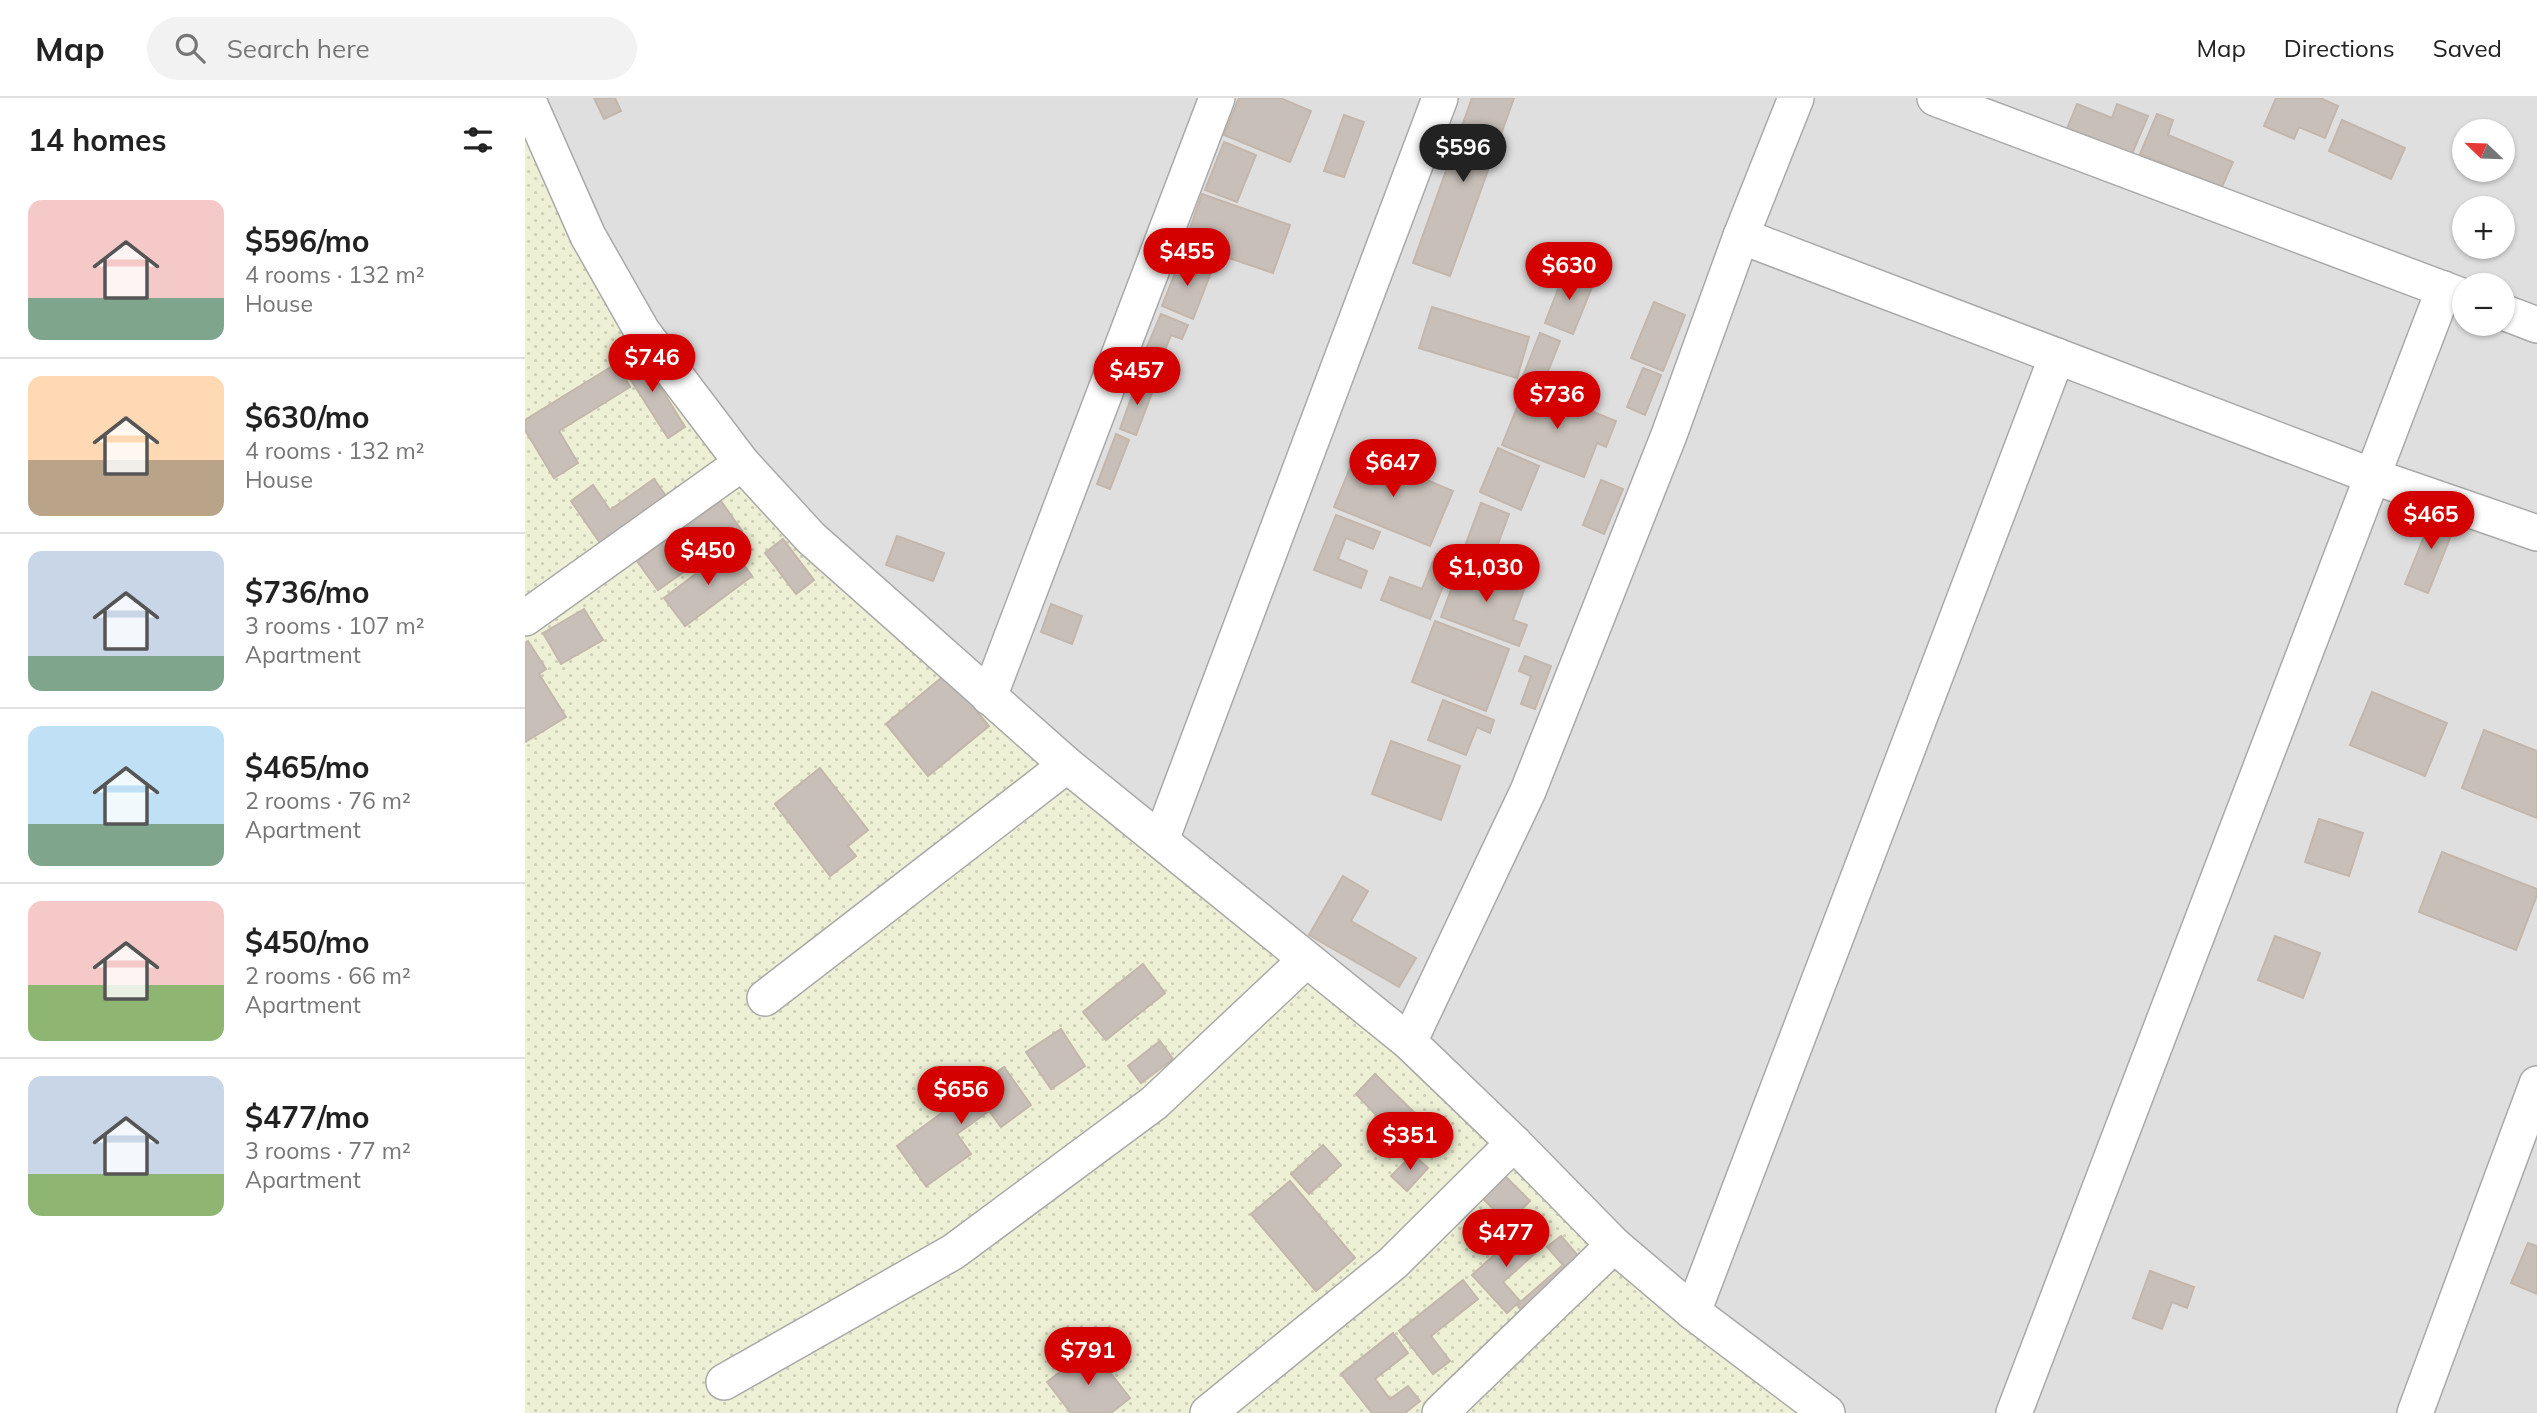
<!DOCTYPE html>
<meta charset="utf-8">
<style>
:root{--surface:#fff;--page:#f2f2f2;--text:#222;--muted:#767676;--line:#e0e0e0;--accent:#d40000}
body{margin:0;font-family:Mulish,sans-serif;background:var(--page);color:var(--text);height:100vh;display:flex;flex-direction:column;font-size:26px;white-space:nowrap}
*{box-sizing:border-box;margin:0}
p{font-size:23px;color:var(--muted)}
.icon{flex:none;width:38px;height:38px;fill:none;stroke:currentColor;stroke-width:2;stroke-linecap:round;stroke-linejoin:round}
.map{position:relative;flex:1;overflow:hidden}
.details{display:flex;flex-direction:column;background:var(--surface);width:525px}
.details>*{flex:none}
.needle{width:46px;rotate:293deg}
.controls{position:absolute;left:1927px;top:21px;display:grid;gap:14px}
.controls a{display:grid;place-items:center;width:63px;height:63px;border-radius:50%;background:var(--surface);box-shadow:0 2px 5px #0004;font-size:35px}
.price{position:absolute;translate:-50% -60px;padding:0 16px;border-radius:24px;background:var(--accent);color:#fff;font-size:23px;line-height:46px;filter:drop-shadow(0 2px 4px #0008)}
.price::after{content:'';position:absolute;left:50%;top:42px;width:21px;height:16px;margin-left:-10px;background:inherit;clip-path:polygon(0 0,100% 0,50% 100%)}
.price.selected{background:#222;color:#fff}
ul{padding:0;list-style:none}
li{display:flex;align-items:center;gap:21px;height:175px;padding:0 28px}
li+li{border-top:2px solid var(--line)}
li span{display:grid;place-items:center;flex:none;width:196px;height:140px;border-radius:14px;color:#555}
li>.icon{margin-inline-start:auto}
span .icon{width:84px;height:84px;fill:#fffc;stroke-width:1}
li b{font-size:30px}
h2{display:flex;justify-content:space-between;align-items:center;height:84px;padding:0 28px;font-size:30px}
header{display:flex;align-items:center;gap:42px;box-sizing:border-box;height:98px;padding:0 35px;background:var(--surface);border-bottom:2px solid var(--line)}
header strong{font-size:33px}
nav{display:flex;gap:38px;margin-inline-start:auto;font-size:24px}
.search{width:490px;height:63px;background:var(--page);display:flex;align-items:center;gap:18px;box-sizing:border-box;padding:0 24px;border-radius:38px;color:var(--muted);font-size:26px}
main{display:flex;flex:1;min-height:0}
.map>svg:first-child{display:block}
</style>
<header>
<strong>Map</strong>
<div class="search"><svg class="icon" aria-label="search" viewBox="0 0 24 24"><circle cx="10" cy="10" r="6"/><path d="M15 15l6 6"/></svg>Search here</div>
<nav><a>Map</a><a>Directions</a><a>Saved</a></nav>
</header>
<main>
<section class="details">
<h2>14 homes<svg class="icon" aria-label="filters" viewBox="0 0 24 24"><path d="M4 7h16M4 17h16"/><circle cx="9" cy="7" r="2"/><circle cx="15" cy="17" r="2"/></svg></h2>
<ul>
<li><span style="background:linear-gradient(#f6c9c9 70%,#7fa58c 0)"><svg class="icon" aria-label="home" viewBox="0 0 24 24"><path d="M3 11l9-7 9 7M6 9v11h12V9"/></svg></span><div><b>$596/mo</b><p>4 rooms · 132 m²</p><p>House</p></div></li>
<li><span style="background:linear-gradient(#ffd9b3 60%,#b9a48a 0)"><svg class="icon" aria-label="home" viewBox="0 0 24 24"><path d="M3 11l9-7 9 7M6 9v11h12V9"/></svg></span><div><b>$630/mo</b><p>4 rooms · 132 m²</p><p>House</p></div></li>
<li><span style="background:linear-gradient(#c9d6e8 75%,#7fa58c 0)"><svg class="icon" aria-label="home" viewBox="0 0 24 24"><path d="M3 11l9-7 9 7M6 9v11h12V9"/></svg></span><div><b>$736/mo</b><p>3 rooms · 107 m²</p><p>Apartment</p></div></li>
<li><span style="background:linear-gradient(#bfe0f5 70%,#7fa58c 0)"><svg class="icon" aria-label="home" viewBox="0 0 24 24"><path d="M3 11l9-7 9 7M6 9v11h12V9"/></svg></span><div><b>$465/mo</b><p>2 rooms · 76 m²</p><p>Apartment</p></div></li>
<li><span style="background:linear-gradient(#f6c9c9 60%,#8fb573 0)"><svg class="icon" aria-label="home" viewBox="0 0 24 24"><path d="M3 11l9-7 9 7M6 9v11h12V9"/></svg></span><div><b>$450/mo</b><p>2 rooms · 66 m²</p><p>Apartment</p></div></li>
<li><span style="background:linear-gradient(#c9d6e8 70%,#8fb573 0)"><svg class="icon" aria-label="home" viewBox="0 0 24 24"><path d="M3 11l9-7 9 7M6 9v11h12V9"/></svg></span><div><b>$477/mo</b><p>3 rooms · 77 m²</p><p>Apartment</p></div></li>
</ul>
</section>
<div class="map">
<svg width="2012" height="1315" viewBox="0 0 2012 1315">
<defs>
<pattern id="farmland-dots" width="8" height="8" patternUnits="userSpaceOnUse" patternTransform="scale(1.75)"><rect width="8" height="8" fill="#eef0d5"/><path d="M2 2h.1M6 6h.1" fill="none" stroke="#ccceb7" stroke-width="1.8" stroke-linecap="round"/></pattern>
</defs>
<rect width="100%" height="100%" fill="#f2efe9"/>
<path fill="#e0dfdf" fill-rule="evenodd" d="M2 0H2012V1315H1302L362 505 117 233ZM1939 33H1978V72H1939ZM1939 110H1978V149H1939ZM1939 187H1978V226H1939Z"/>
<path fill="url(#farmland-dots)" d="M0 0 35 74 217 365 1302 1315H0Z"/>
<g fill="#c7bfb8" stroke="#c4b6ab" stroke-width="2">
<path d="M69 0H90L96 13 79 21Z"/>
<path d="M714 0H755L786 13 765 64 699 37Z"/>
<path d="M947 0H989L925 178 888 165Z"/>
<path d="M1751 0H1795L1813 8 1800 40 1774 29 1769 41 1739 28Z"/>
<path d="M1552 6 1587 20 1592 6 1623 18 1607 56 1542 31Z"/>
<path d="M1632 16 1648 22 1643 37 1708 64 1697 89 1615 56Z"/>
<path d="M819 17 839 24 819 79 799 73Z"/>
<path d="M1817 22 1880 50 1866 81 1804 53Z"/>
<path d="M699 44 731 57 712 104 680 92Z"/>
<path d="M677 96 765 127 748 175 660 145Z"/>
<path d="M656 160 687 172 668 221 637 208Z"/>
<path d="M1040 173 1069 184 1048 236 1020 225Z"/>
<path d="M1129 204 1160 217 1138 273 1106 260Z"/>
<path d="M907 209 1004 239 992 280 894 250Z"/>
<path d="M636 216 663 227 657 241 646 237 637 259 647 263 639 281 613 270Z"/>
<path d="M1015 235 1035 243 1018 286 998 278Z"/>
<path d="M113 253 160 329 143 340 95 265Z"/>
<path d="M91 266 105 289 34 333 53 365 29 380 0 332V322Z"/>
<path d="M1118 270 1136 277 1120 317 1102 309Z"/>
<path d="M613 281 630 287 611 337 595 331Z"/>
<path d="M1001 287 1091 323 1081 349 1072 345 1059 379 977 347Z"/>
<path d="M591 336 604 342 585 391 572 386Z"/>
<path d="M973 350 1014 368 996 412 955 394Z"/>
<path d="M832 353 928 393 905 448 809 409Z"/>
<path d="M129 381 141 398 75 445 46 403 68 387 85 412Z"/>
<path d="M1076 382 1098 391 1079 436 1058 427Z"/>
<path d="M196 403 217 433 133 492 112 463Z"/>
<path d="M956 405 984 416 964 470 936 459Z"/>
<path d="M1910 411 1933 420 1903 495 1880 486Z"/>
<path d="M811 417 855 434 848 451 821 440 813 461 842 473 836 490 789 472Z"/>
<path d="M372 438 419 455 408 483 361 467Z"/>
<path d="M258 441 289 482 271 496 240 455Z"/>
<path d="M206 449 227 478 160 528 139 500Z"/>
<path d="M911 456 928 463 905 521 856 502 865 479 897 491Z"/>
<path d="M936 465 1000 489 988 522 1002 527 994 548 916 519Z"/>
<path d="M526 506 557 518 547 546 516 534Z"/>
<path d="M59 511 78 542 36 566 18 535Z"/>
<path d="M910 523 984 551 961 613 887 584Z"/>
<path d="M3 543 21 571 14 576 41 619 0 644V545Z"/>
<path d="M1000 558 1026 568 1010 611 996 606 1006 578 994 573Z"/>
<path d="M421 576 464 628 403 678 361 626Z"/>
<path d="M1847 594 1922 625 1900 678 1825 647Z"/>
<path d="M918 602 969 622 965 635 952 629 941 657 903 642Z"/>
<path d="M1959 632 2012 653V720L1937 690Z"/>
<path d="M866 643 935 668 916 722 847 696Z"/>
<path d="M295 670 343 732 323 748 331 758 305 778 250 706Z"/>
<path d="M1794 721 1838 735 1824 778 1780 764Z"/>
<path d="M1917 754 2012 791V797L1991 852 1894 814Z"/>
<path d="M818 778 843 793 826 823 891 860 874 889 784 837Z"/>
<path d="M1750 838 1795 855 1778 900 1733 882Z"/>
<path d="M618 866 640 895 581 942 558 914Z"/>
<path d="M536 931 560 968 526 991 501 954Z"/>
<path d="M635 943 648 961 616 985 603 968Z"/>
<path d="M479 969 506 1007 476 1029 464 1013 432 1036 446 1056 401 1088 372 1048Z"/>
<path d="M850 976 898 1023 877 1044 831 996Z"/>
<path d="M798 1047 816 1067 784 1096 766 1076Z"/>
<path d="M888 1056 903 1070 882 1093 866 1078Z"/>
<path d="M977 1075 1005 1103 983 1125 955 1098Z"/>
<path d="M765 1083 830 1160 791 1193 726 1116Z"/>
<path d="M999 1130 1016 1150 978 1184 995 1203 982 1215 947 1177Z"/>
<path d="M1036 1138 1061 1167 1001 1218 992 1207 1038 1167 1022 1149Z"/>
<path d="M2003 1145 2012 1148V1196L1986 1185Z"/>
<path d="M1625 1173 1669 1189 1662 1210 1647 1204 1637 1231 1608 1220Z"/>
<path d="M938 1182 953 1201 906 1238 925 1263 908 1276 874 1233Z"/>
<path d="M868 1235 883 1255 850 1281 865 1301 883 1288 895 1303 880 1315H847L816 1276Z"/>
<path d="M566 1250 605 1300 586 1315H546L522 1284Z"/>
</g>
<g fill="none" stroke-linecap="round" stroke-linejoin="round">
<defs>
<g id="minor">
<path d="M2 0 63 138 117 233 217 365 286 440 542 667 884 944 989 1045 1089 1147 1168 1214 1302 1315"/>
<path d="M1410 0 1939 199"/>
<path d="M1216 138 1847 378 2012 435"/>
<path d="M1978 214 2012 227"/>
<path d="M0 520 217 365"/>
<path d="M464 599 692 0"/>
<path d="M636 742 915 0"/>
<path d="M240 900 542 667"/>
<path d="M884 944 1003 693 1144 337 1216 138 1271 0"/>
<path d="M1168 1214 1532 258"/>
<path d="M199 1284 428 1154 629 1005 781 862"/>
<path d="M683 1315 868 1165 989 1045"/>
<path d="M915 1315 1089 1147"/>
<path d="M1489 1315 1919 191"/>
<path d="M1890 1315 2012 986"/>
</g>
</defs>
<use href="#minor" stroke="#a9a9a9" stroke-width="38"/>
<use href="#minor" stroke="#fff" stroke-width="35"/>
</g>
</svg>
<div class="controls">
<a><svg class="needle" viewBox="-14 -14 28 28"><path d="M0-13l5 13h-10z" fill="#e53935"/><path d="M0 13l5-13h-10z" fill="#767676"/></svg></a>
<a>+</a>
<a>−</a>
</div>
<b class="price selected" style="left:938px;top:86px">$596</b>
<b class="price" style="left:662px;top:190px">$455</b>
<b class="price" style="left:1044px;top:204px">$630</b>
<b class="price" style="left:127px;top:296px">$746</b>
<b class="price" style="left:612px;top:309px">$457</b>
<b class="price" style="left:1032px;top:333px">$736</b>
<b class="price" style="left:868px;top:401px">$647</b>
<b class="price" style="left:1906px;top:453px">$465</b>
<b class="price" style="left:183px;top:489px">$450</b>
<b class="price" style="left:961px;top:506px">$1,030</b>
<b class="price" style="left:436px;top:1028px">$656</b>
<b class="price" style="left:885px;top:1074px">$351</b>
<b class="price" style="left:981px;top:1171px">$477</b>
<b class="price" style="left:563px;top:1289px">$791</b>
</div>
</main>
